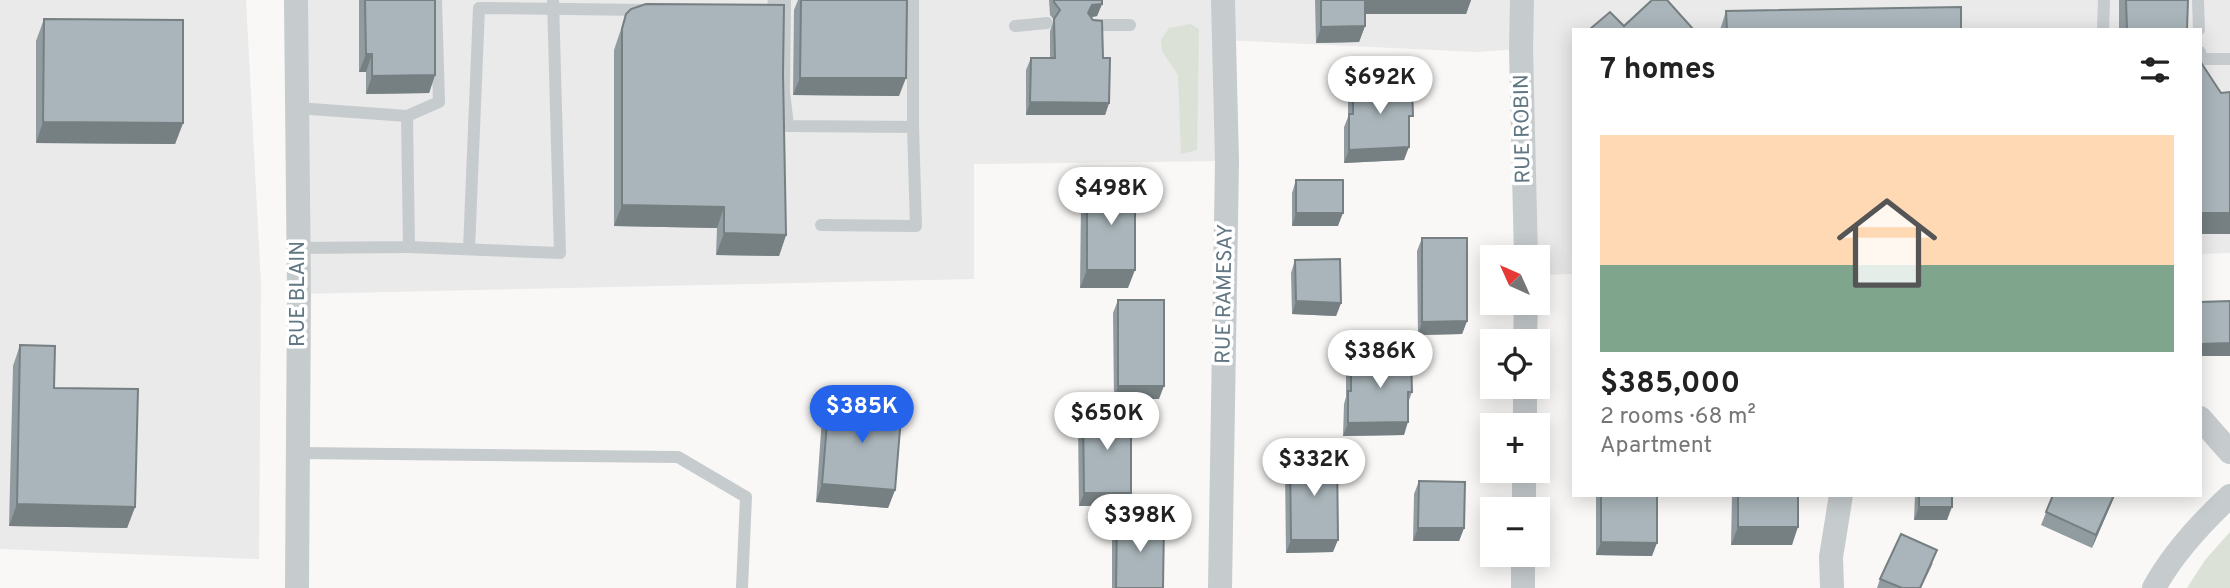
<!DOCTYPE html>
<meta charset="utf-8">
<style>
:root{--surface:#fff;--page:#f2f2f2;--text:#222;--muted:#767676;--line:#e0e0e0;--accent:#2563eb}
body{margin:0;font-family:Overpass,sans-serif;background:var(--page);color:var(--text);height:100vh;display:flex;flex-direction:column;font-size:26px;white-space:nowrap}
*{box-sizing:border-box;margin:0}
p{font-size:23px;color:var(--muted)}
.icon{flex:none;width:38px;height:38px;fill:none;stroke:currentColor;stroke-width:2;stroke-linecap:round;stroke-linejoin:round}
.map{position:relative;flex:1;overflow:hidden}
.drawer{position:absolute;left:1572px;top:28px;width:630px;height:469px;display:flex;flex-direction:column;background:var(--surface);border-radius:0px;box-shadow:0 4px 18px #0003}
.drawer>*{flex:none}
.needle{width:46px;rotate:315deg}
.controls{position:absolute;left:1480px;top:245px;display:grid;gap:14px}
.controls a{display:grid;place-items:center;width:70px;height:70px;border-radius:0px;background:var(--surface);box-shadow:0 4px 18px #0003;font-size:35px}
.price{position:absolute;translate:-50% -60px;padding:0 16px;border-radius:24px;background:#fff;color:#222;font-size:23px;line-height:46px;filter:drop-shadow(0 2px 4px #0008)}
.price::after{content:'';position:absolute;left:50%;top:42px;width:21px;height:16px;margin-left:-10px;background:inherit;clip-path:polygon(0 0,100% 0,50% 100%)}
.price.active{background:var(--accent);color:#fff}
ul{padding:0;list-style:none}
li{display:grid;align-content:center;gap:14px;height:371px;padding:0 28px}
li+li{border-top:2px solid var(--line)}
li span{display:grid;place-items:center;height:217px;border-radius:0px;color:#555}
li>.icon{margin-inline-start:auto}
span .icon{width:126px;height:126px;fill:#fffc;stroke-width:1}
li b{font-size:30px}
h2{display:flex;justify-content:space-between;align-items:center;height:84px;padding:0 28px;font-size:30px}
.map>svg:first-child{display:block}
</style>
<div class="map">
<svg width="2230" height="588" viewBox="0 0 2230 588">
<rect width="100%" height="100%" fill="#f9f8f6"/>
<g fill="#e9eae9">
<path d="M0 0H246L261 285 259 559 0 549Z"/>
<path d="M296 0H2230V253L2200 254V30H1573V274L1538 275V257H1526L1521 49 1477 52 1223 40 1227 161 974 164V279L299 294Z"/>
</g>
<g fill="#dbe1d6">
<path d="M1190 24 1199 29 1197 150 1181 154 1178 75 1162 51 1161 40 1169 28Z"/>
<path d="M2230 532V588H2187L2205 560Z"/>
</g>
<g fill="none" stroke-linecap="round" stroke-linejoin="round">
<g stroke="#c6cbce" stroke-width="12">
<path d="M785 0 784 92 788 126 913 127 916 226 821 225"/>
<path d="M2198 0 2199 30"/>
<path d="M763 12H772L774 0"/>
<path d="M1092 25H1130"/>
<path d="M1015 26 1047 23"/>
<path d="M2103 30 2104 0"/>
<path d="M2200 52V59H2230"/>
<path d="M297 108 407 116 409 247 298 248"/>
<path d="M407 116 439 102 436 0"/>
<path d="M913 127V0"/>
<path d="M409 247 560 253 553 0"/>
<path d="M469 249 479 8 646 10"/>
<path d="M298 453 678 457 746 497 742 588"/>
</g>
<g stroke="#c6cbce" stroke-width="24">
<path d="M296 0 299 294 297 588"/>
<path d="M1522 0 1521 49 1526 257"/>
<path d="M1525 341 1526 303"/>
<path d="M2200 418 2230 452"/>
<path d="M1525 425V387"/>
<path d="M1524 509V471"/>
<path d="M1220 588 1227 161 1223 0"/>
<path d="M1523 588V555"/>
<path d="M1832 588 1831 557 1841 495"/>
<path d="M2154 588C2173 553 2201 523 2230 496"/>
</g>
</g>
<g fill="#919ca0">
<path d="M359 0H435V75L429 93 366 94V72H359Z"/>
<path d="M798 0H907L899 96 793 95 794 10Z"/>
<path d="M1049 0H1102V4L1097 16 1091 17 1103 58 1109 103 1105 115H1026V70L1031 58H1050V31L1054 20 1050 15Z"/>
<path d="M1315 0H1471L1466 14H1365V26L1359 42 1316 43Z"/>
<path d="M2119 0H2188L2187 30H2119Z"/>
<path d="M1726 11 1961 30H1720Z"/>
<path d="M626 14 783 74 786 235 779 256 716 255 717 228 614 226V50Z"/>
<path d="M44 19 183 123 175 144 36 143V41Z"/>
<path d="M1353 82 1380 86 1409 125 1404 160 1344 163V127L1348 117V95Z"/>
<path d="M1296 180 1338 226H1292V193Z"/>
<path d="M1087 185 1128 288H1080L1081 202Z"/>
<path d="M1422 238 1467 321 1462 334 1418 335 1417 251Z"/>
<path d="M1295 260 1341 303 1336 316 1292 314 1291 273Z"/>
<path d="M1118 300 1159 399H1114L1113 313Z"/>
<path d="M20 345 54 388 135 507 127 528 9 526 13 366Z"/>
<path d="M1351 359 1412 392 1408 403 1404 435 1343 436 1344 404 1346 397V372Z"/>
<path d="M829 400 895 490 888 508 816 502 822 418Z"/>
<path d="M1083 411 1127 505 1079 506 1078 424Z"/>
<path d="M1290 456 1333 552 1286 553 1285 469Z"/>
<path d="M1419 481 1464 528 1459 541H1413L1414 494Z"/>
<path d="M1596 495H1657L1652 556 1596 555Z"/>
<path d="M1732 495H1798L1792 545H1731Z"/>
<path d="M1915 495H1952L1947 520H1914Z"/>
<path d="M2053 495H2115L2092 548 2041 525Z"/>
<path d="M1117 521 1163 588H1112V534Z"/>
<path d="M1933 563 1921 588H1877L1880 579Z"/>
</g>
<g fill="#767f82">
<path d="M1364 0H1471L1466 14H1359Z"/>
<path d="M1102 4 1097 16 1087 18 1083 26 1092 5Z"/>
<path d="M1365 26 1359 42 1316 43 1321 27Z"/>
<path d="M366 54H372L366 72H359Z"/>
<path d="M435 75 429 93 366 94 372 76Z"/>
<path d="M800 78H906L899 96 793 95Z"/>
<path d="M1030 102 1109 103 1105 115H1026Z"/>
<path d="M43 122 183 123 175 144 36 143Z"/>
<path d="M1409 147 1404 160 1344 163 1349 150Z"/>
<path d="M622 205 724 207 717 228 614 226Z"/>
<path d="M1296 213H1343L1338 226H1292Z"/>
<rect x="2200" y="213" width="30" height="21"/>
<path d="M724 233 786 235 779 256 716 255Z"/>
<path d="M1087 270H1135L1128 288H1080Z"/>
<path d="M1296 301 1341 303 1336 316 1292 314Z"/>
<path d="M1467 321 1462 334 1418 335 1422 322Z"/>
<path d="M2230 343V356H2200V344Z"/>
<path d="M1118 386H1164L1159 399H1114Z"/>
<path d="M1408 422 1404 435 1343 436 1348 423Z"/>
<path d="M822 484 895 490 888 508 816 502Z"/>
<path d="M1084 493H1131L1127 505 1079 506Z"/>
<path d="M2114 495H2115L2092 548 2096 535Z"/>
<path d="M17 504 135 507 127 528 9 526Z"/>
<path d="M1919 507H1952L1947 520H1914Z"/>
<path d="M1738 527H1798L1792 545H1731Z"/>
<path d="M1418 528H1464L1459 541H1413Z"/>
<path d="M1291 540H1338L1333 552 1286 553Z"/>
<path d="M1601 542 1657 543 1652 556 1596 555Z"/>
</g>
<g fill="#a9b5ba" stroke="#767f82" stroke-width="2">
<path d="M365 0H435V75L372 76V54H366Z"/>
<path d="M801 0H907L906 78H800Z"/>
<path d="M1054 0H1102V4L1092 5 1088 13 1093 20 1102 21 1103 58H1110L1109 103 1030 102 1031 58H1055L1054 19 1060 10 1054 2Z"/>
<path d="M1321 0H1365V26L1321 27Z"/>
<path d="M1652 0H1667L1694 30H1591L1590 29 1610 12 1624 26Z"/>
<path d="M2126 0H2188L2187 30H2127Z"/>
<path d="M646 4 784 5 783 74 786 235 724 233V207L622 205V29L626 14 631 9Z"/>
<path d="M1961 7V30H1727L1726 11Z"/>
<path d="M44 19 183 20V123L43 122Z"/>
<path d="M2200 61 2221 93 2230 92V213H2200Z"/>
<path d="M1353 82H1381L1380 86H1412L1413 116H1409V147L1349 150V114H1353Z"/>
<rect x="1296" y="180" width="47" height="33"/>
<path d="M1135 184V270H1087V185Z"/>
<path d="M1422 238H1467V321L1422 322Z"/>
<path d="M1340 259 1341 303 1296 301 1295 260Z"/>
<rect x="1118" y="300" width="46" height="86"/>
<path d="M2230 301V343L2200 344V302Z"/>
<path d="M20 345 55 346 54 388 138 389 135 507 17 504Z"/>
<path d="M1411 358 1412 392H1408V422L1348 423V391H1351V359Z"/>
<path d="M829 400 902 405 895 490 822 484Z"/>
<path d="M1083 411H1131V493H1084Z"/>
<path d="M1290 456H1337L1338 540H1291Z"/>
<path d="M1419 481 1465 482 1464 528H1418Z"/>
<path d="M1601 495H1657V543L1601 542Z"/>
<rect x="1738" y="495" width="60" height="32"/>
<rect x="1919" y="495" width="33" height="12"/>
<path d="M2053 495H2114L2096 535 2046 512Z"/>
<path d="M1117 521H1164L1163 588H1116Z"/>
<path d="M1901 534 1937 550 1920 588H1902L1880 579Z"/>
</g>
<g text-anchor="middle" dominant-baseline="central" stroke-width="7" stroke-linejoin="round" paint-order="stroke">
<g font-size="21" fill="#617783" stroke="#fff">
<text transform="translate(1523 129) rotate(-91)">RUE ROBIN</text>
<text transform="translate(298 294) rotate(-90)">RUE BLAIN</text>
<text transform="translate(1225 294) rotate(-89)">RUE RAMESAY</text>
</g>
</g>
</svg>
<div class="controls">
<a><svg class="needle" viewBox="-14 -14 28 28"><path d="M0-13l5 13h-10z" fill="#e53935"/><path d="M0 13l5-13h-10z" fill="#767676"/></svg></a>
<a><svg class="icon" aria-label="locate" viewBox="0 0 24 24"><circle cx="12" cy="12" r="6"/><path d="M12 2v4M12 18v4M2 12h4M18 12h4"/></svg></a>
<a>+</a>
<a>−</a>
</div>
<b class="price" style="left:1380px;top:116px">$692K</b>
<b class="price" style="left:1111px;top:227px">$498K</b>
<b class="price" style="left:1380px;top:390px">$386K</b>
<b class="price active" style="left:862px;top:445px">$385K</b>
<b class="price" style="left:1107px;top:452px">$650K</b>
<b class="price" style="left:1314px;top:498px">$332K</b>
<b class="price" style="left:1140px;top:554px">$398K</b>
<section class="drawer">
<h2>7 homes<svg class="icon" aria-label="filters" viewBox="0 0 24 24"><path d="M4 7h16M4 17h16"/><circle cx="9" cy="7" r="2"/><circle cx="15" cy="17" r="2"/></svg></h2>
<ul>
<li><span style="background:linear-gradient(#ffd9b3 60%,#7fa58c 0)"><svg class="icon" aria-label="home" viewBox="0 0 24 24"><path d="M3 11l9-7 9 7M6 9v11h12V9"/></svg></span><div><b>$385,000</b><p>2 rooms · 68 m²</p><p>Apartment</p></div></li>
</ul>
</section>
</div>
